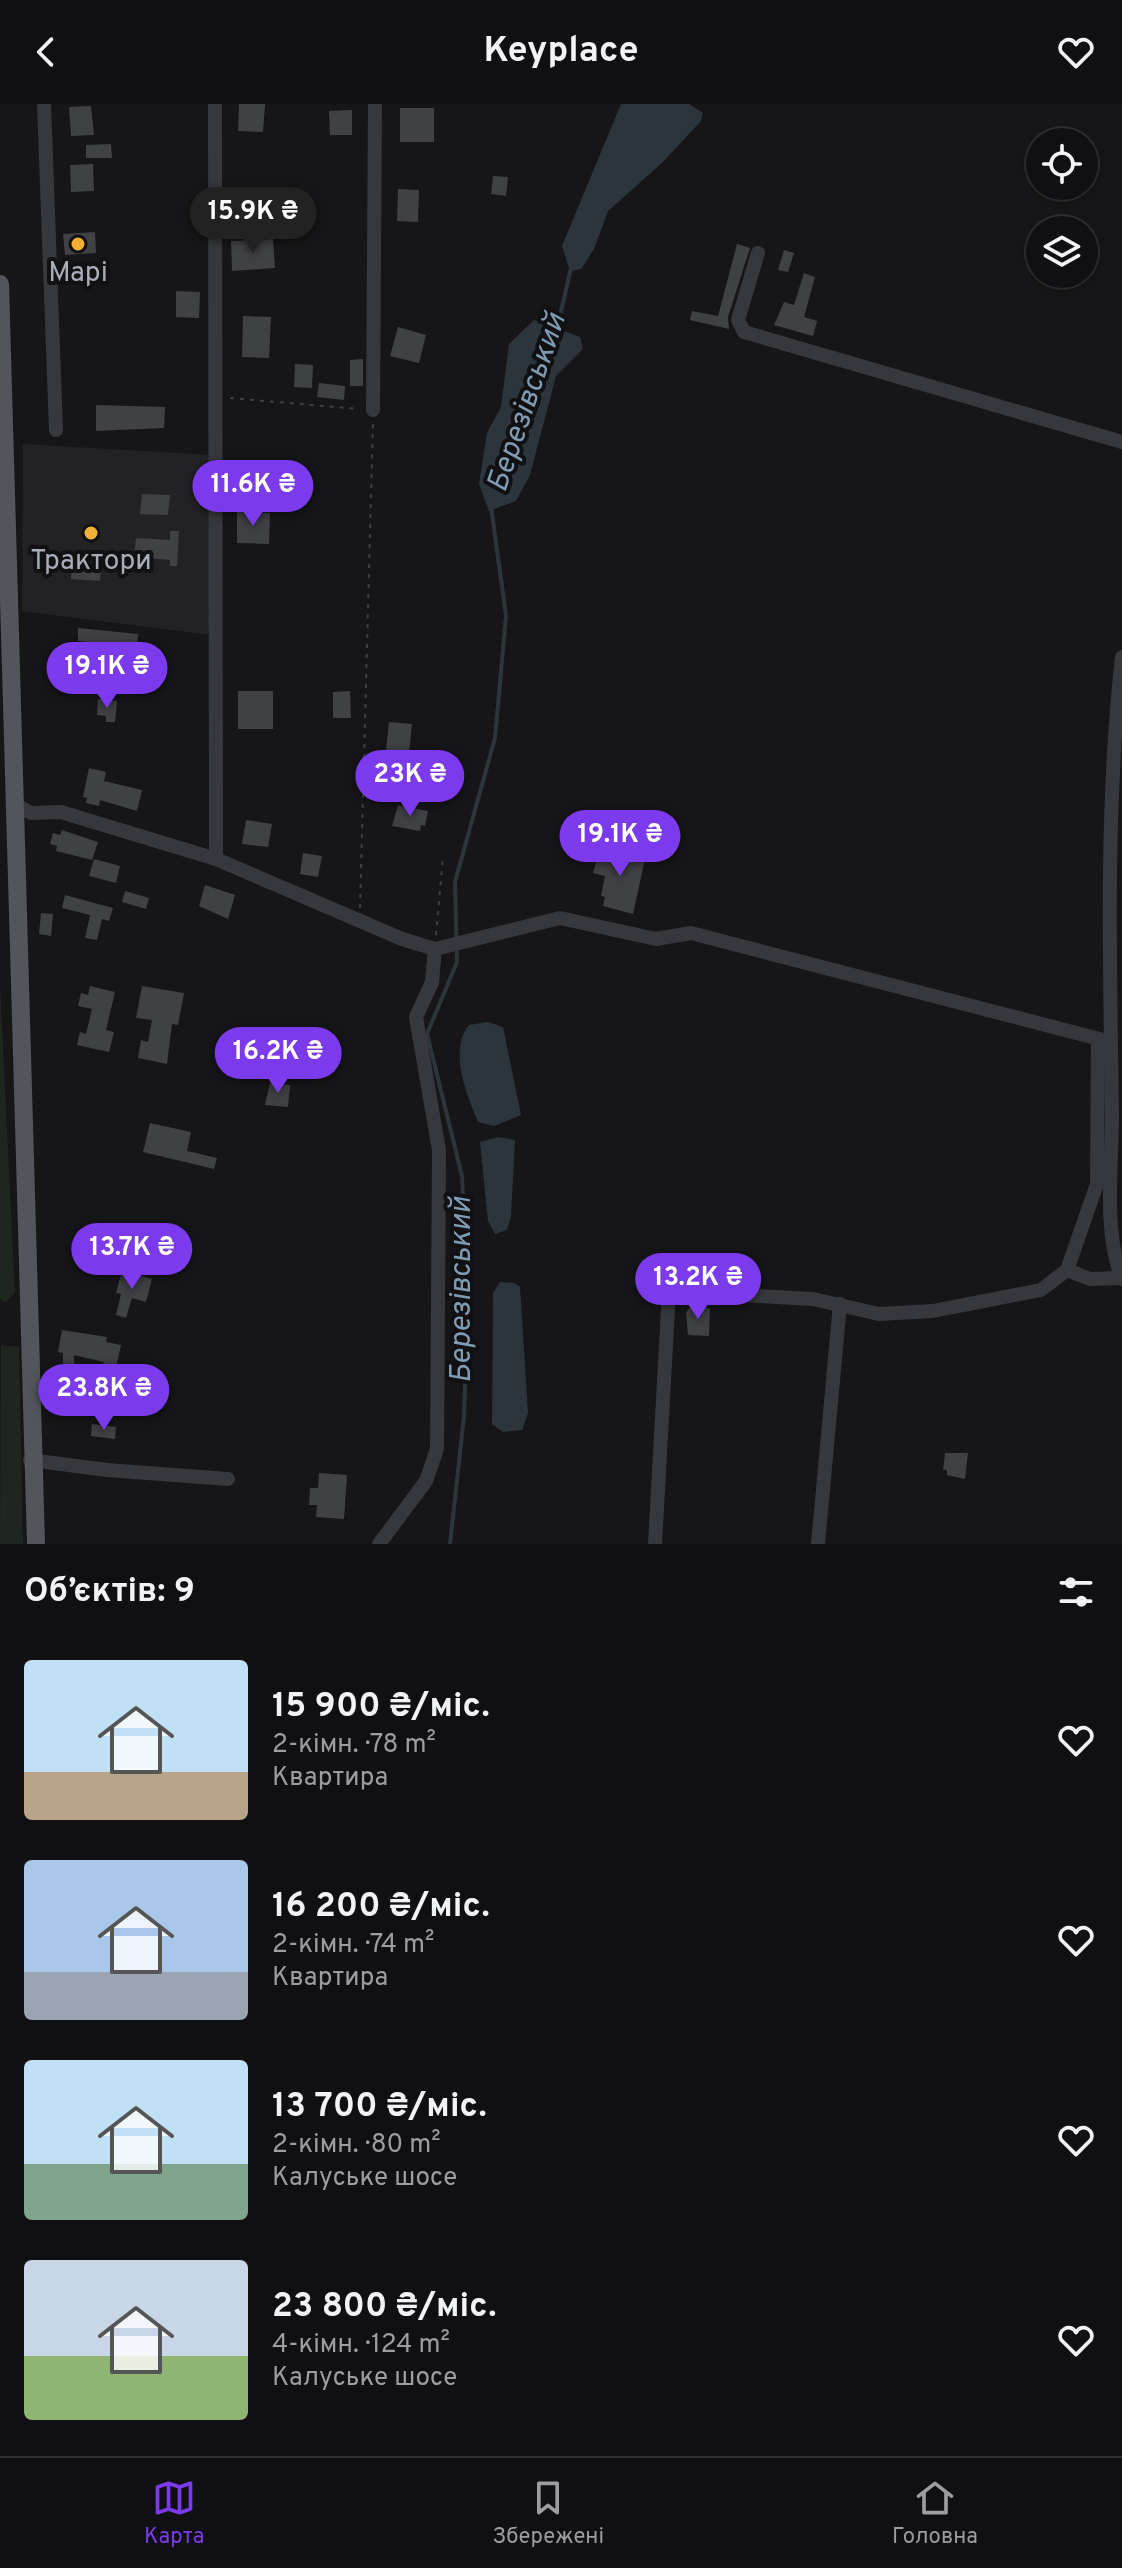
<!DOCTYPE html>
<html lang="uk">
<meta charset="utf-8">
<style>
:root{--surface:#101012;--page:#1e1e20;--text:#f1f3f6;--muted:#9c9d9f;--line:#303032;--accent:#7c3aed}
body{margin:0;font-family:Overpass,sans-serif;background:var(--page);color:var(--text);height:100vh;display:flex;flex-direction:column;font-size:30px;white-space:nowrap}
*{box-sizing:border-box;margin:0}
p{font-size:26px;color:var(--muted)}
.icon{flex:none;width:44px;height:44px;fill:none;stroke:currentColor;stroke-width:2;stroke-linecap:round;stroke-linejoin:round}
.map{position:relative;height:1440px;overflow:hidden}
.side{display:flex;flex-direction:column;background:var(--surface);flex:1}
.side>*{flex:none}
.buttons{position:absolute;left:1026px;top:24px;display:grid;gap:16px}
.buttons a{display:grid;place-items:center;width:72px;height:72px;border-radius:50%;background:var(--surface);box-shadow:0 2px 6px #0004,0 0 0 2px var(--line);font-size:40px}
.price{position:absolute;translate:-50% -68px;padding:0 18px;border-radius:28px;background:var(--accent);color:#fff;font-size:26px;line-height:52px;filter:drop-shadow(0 2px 4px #0008)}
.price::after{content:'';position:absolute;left:50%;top:48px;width:24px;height:18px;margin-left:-12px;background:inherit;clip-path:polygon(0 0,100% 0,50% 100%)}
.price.active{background:#222;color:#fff}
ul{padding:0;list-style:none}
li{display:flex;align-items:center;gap:24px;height:200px;padding:0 24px}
li span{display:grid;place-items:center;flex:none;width:224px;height:160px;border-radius:8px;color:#555}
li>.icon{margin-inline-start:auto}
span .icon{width:96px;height:96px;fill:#fffc;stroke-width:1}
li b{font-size:34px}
h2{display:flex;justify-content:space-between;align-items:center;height:96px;padding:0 24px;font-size:34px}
header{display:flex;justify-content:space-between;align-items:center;height:104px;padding:0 24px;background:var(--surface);font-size:36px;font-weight:700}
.tabs{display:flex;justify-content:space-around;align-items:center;height:112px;border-top:2px solid var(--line);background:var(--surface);font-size:22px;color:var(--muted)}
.tabs a{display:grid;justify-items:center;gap:4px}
.tabs .active{color:var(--accent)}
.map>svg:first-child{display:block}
</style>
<header><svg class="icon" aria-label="back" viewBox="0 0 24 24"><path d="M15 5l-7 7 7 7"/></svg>Keyplace<svg class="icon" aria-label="heart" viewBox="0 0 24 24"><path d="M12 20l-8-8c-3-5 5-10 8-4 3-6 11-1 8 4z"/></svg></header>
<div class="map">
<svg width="1122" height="1440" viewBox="0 0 1122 1440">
<rect width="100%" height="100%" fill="#161618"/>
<path fill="#222225" d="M23 340 212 351 211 531 22 507Z"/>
<g fill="#1e261f">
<path d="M0 882 15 1189 5 1199 0 1195Z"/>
<path d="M1 1241 19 1243 23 1440H0Z"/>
</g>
<g fill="#2c353c">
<path d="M621 0H689L703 9 701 17 662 59 608 107 594 145 581 165 570 167 562 142Z"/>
<path d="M534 216 580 233 583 245 556 272 530 371 516 397 489 407 479 380 487 329 501 303 509 240Z"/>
<path d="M488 918 503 923 521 1011 494 1022 478 1018C467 992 448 946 469 921Z"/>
<path d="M498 1033 515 1036 511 1112 507 1126 495 1130 488 1117 480 1038Z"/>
<path d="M500 1178 514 1179 520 1183 528 1309 522 1326 503 1328 492 1320 493 1189Z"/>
</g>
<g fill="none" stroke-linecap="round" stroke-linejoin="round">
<g stroke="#2c353c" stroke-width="4">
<path d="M556 229 571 164"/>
<path d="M450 1440 464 1312 468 1196 462 1072 427 930 457 858 455 778 495 634 506 512 491 402"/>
</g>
</g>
<g fill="#404145">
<path d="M239 0H265L263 28 238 27Z"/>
<path d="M91 2 94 31 71 32 69 3Z"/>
<rect x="400" y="4" width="34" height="34"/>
<path d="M352 6V31H330L329 7Z"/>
<path d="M111 40 112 54H86V41Z"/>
<path d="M93 60 94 87 71 88 70 61Z"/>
<path d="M493 72 508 73 506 92 491 90Z"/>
<path d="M398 85 419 86 418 118 397 117Z"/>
<path d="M95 128 96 149 65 151 63 130Z"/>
<path d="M273 135 275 164 232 167 231 137Z"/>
<path d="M737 140 750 144 728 213 729 225 690 216 692 207 718 212Z"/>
<path d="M784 146 794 149 788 168 778 166Z"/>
<path d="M804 169 815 173 804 213 817 217 813 232 774 221 784 198 794 201Z"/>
<path d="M176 187 200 188 199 214 176 213Z"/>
<path d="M243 212 271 213 269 254 242 253Z"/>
<path d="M398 223 426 231 419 259 390 252Z"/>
<path d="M363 255V282H350V256Z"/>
<path d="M295 260 313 261 312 284 294 283Z"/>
<path d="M319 279 345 282 344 296 317 293Z"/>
<path d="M96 301 165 303 164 324 96 327Z"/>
<path d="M142 390 170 391 168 411 140 410Z"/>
<path d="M237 408 270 409 269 440 237 439Z"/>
<path d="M170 427H179L177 462H170V456L134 453 136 434 170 436Z"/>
<path d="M72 461 101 464 100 477 71 475Z"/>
<path d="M78 524 138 530 136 560 152 561V572L115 570 116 540 78 537Z"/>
<rect x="238" y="587" width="35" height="38"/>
<path d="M350 587 351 614H333V588Z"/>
<path d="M98 595 117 597 115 618H106V612L97 611Z"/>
<path d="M389 618 412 620 408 659 385 657Z"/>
<path d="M89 664 106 668 104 677 142 686 137 707 100 696 99 702 86 699 87 694 83 693Z"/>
<path d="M398 701 428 707 425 722 421 721 420 727 392 722Z"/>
<path d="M246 716 272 720 268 743 242 740Z"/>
<path d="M62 726 98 738 92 756 56 747 57 742 50 740 53 729 60 731Z"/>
<path d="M600 744 624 751 625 745 640 749 639 753 645 755 633 810 603 802 605 793 601 792 605 772 593 769Z"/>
<path d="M303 749 322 752 318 773 300 770Z"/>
<path d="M94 755 120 762 116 779 89 772Z"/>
<path d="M205 781 235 791 228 815 199 802Z"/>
<path d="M125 787 149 794 146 805 122 798Z"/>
<path d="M65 791 113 804 109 817 102 815 97 836 85 834 90 811 62 804Z"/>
<path d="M41 809 53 810 51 832 39 830Z"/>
<path d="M90 882 115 888 106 926 114 928 109 948 77 941 80 928 86 930 92 905 78 902 81 889 88 891Z"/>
<path d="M142 882 184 889 178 921 172 920 167 960 138 954 141 936 148 938 152 916 136 914Z"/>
<path d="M270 979 290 981 288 1003 265 1001Z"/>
<path d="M150 1019 191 1028 187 1047 217 1054 214 1065 143 1048Z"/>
<path d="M122 1166 152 1175 146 1198 132 1194 126 1214 116 1211 121 1190 116 1189Z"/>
<path d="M690 1203 710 1204 709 1232 688 1231 686 1208Z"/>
<path d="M62 1226 107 1233 106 1238 121 1241 115 1268 132 1274 128 1286 122 1283 120 1288 109 1284 110 1280 98 1276 104 1258 74 1251 75 1276H63V1249L58 1248Z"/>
<path d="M92 1320 116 1323 115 1335 91 1332Z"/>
<path d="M945 1349H968L965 1375 947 1371V1366H943Z"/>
<path d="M319 1369 347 1371 344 1415 316 1413 317 1401H309L310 1384H318Z"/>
</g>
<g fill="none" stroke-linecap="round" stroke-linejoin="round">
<g stroke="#3d3f44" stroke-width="2" stroke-dasharray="4 6" stroke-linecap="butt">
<path d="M230 294 359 305"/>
<path d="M360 804 373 318"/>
<path d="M436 831 443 753"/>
</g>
<g stroke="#37383d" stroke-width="14">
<path d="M44 0 56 326"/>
<path d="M215 0 216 755"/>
<path d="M758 149 738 216 744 228 1122 338"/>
<path d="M373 306 375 0"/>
<path d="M1122 553C1105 704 1110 859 1112 1011 1112 1062 1103 1127 1122 1175"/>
<path d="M15 700 31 709 61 708 216 755 402 835 435 845 560 814 656 835 691 829 1111 938"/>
<path d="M1098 935 1097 1080 1067 1166 1090 1175 1121 1174"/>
<path d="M30 1356 107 1366 228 1375"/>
<path d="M379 1440 426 1377 437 1345 439 1046 416 913 432 878 435 845"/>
<path d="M655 1440 669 1187 813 1195 879 1210 933 1207 1041 1186 1067 1166"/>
<path d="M818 1440 840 1200"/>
</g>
<path stroke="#53555c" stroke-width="18" d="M0 180 36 1440"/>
</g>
<g fill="#f2b134" stroke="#111113" stroke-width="3">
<circle cx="78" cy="140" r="8"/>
<circle cx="91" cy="429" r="8"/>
</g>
<g text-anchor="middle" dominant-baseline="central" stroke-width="8" stroke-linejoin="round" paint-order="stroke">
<g font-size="28" fill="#a8adb8" stroke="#111113">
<text x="78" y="170">Марі</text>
<text x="91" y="458">Трактори</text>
</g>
<g font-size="30" font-style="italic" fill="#7f9bb3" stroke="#111113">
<text transform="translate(528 299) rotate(-71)">Березівський</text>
<text transform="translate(462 1186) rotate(-90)">Березівський</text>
</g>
</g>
</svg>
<div class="buttons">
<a><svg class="icon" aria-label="locate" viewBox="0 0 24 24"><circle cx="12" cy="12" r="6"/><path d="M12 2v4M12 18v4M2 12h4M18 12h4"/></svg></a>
<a><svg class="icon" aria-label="layers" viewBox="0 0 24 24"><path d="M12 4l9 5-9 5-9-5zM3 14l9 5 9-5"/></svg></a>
</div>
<b class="price active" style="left:253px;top:151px">15.9K ₴</b>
<b class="price" style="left:253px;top:424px">11.6K ₴</b>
<b class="price" style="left:107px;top:606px">19.1K ₴</b>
<b class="price" style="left:410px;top:714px">23K ₴</b>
<b class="price" style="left:620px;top:774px">19.1K ₴</b>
<b class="price" style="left:278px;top:991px">16.2K ₴</b>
<b class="price" style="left:132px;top:1187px">13.7K ₴</b>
<b class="price" style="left:698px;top:1217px">13.2K ₴</b>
<b class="price" style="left:104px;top:1328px">23.8K ₴</b>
</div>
<section class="side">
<h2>Об’єктів: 9<svg class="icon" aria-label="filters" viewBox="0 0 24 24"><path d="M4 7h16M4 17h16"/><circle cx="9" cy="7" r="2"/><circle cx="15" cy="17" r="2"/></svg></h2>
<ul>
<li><span style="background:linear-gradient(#bfe0f5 70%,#b9a48a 0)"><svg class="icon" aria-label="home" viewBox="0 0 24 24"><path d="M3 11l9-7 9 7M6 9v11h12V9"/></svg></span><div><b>15 900 ₴/міс.</b><p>2-кімн. · 78 m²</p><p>Квартира</p></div><svg class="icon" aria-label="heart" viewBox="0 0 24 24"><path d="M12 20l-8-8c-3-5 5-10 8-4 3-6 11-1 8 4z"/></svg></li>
<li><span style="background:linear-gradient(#a9c7e8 70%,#9aa5b1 0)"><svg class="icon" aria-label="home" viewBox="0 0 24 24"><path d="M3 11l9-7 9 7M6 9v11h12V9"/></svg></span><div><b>16 200 ₴/міс.</b><p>2-кімн. · 74 m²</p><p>Квартира</p></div><svg class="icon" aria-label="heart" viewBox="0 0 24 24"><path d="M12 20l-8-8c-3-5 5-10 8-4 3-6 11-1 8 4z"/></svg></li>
<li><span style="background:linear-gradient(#bfe0f5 65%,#7fa58c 0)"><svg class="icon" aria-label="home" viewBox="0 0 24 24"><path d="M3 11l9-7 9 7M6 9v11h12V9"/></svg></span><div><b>13 700 ₴/міс.</b><p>2-кімн. · 80 m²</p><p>Калуське шосе</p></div><svg class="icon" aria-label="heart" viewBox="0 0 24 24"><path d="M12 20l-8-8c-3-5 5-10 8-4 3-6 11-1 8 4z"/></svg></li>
<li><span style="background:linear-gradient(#c9d6e8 60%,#8fb573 0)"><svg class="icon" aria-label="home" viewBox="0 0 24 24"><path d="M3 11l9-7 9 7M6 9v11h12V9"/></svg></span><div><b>23 800 ₴/міс.</b><p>4-кімн. · 124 m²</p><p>Калуське шосе</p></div><svg class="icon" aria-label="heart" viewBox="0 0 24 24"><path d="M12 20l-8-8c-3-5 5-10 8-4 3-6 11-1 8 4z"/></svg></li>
</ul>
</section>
<nav class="tabs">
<a class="active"><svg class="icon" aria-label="map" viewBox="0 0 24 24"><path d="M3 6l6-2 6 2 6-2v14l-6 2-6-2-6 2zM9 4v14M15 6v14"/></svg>Карта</a>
<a><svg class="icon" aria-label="saved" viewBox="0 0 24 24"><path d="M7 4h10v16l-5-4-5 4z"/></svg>Збережені</a>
<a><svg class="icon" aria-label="home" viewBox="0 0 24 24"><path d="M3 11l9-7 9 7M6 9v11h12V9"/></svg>Головна</a>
</nav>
